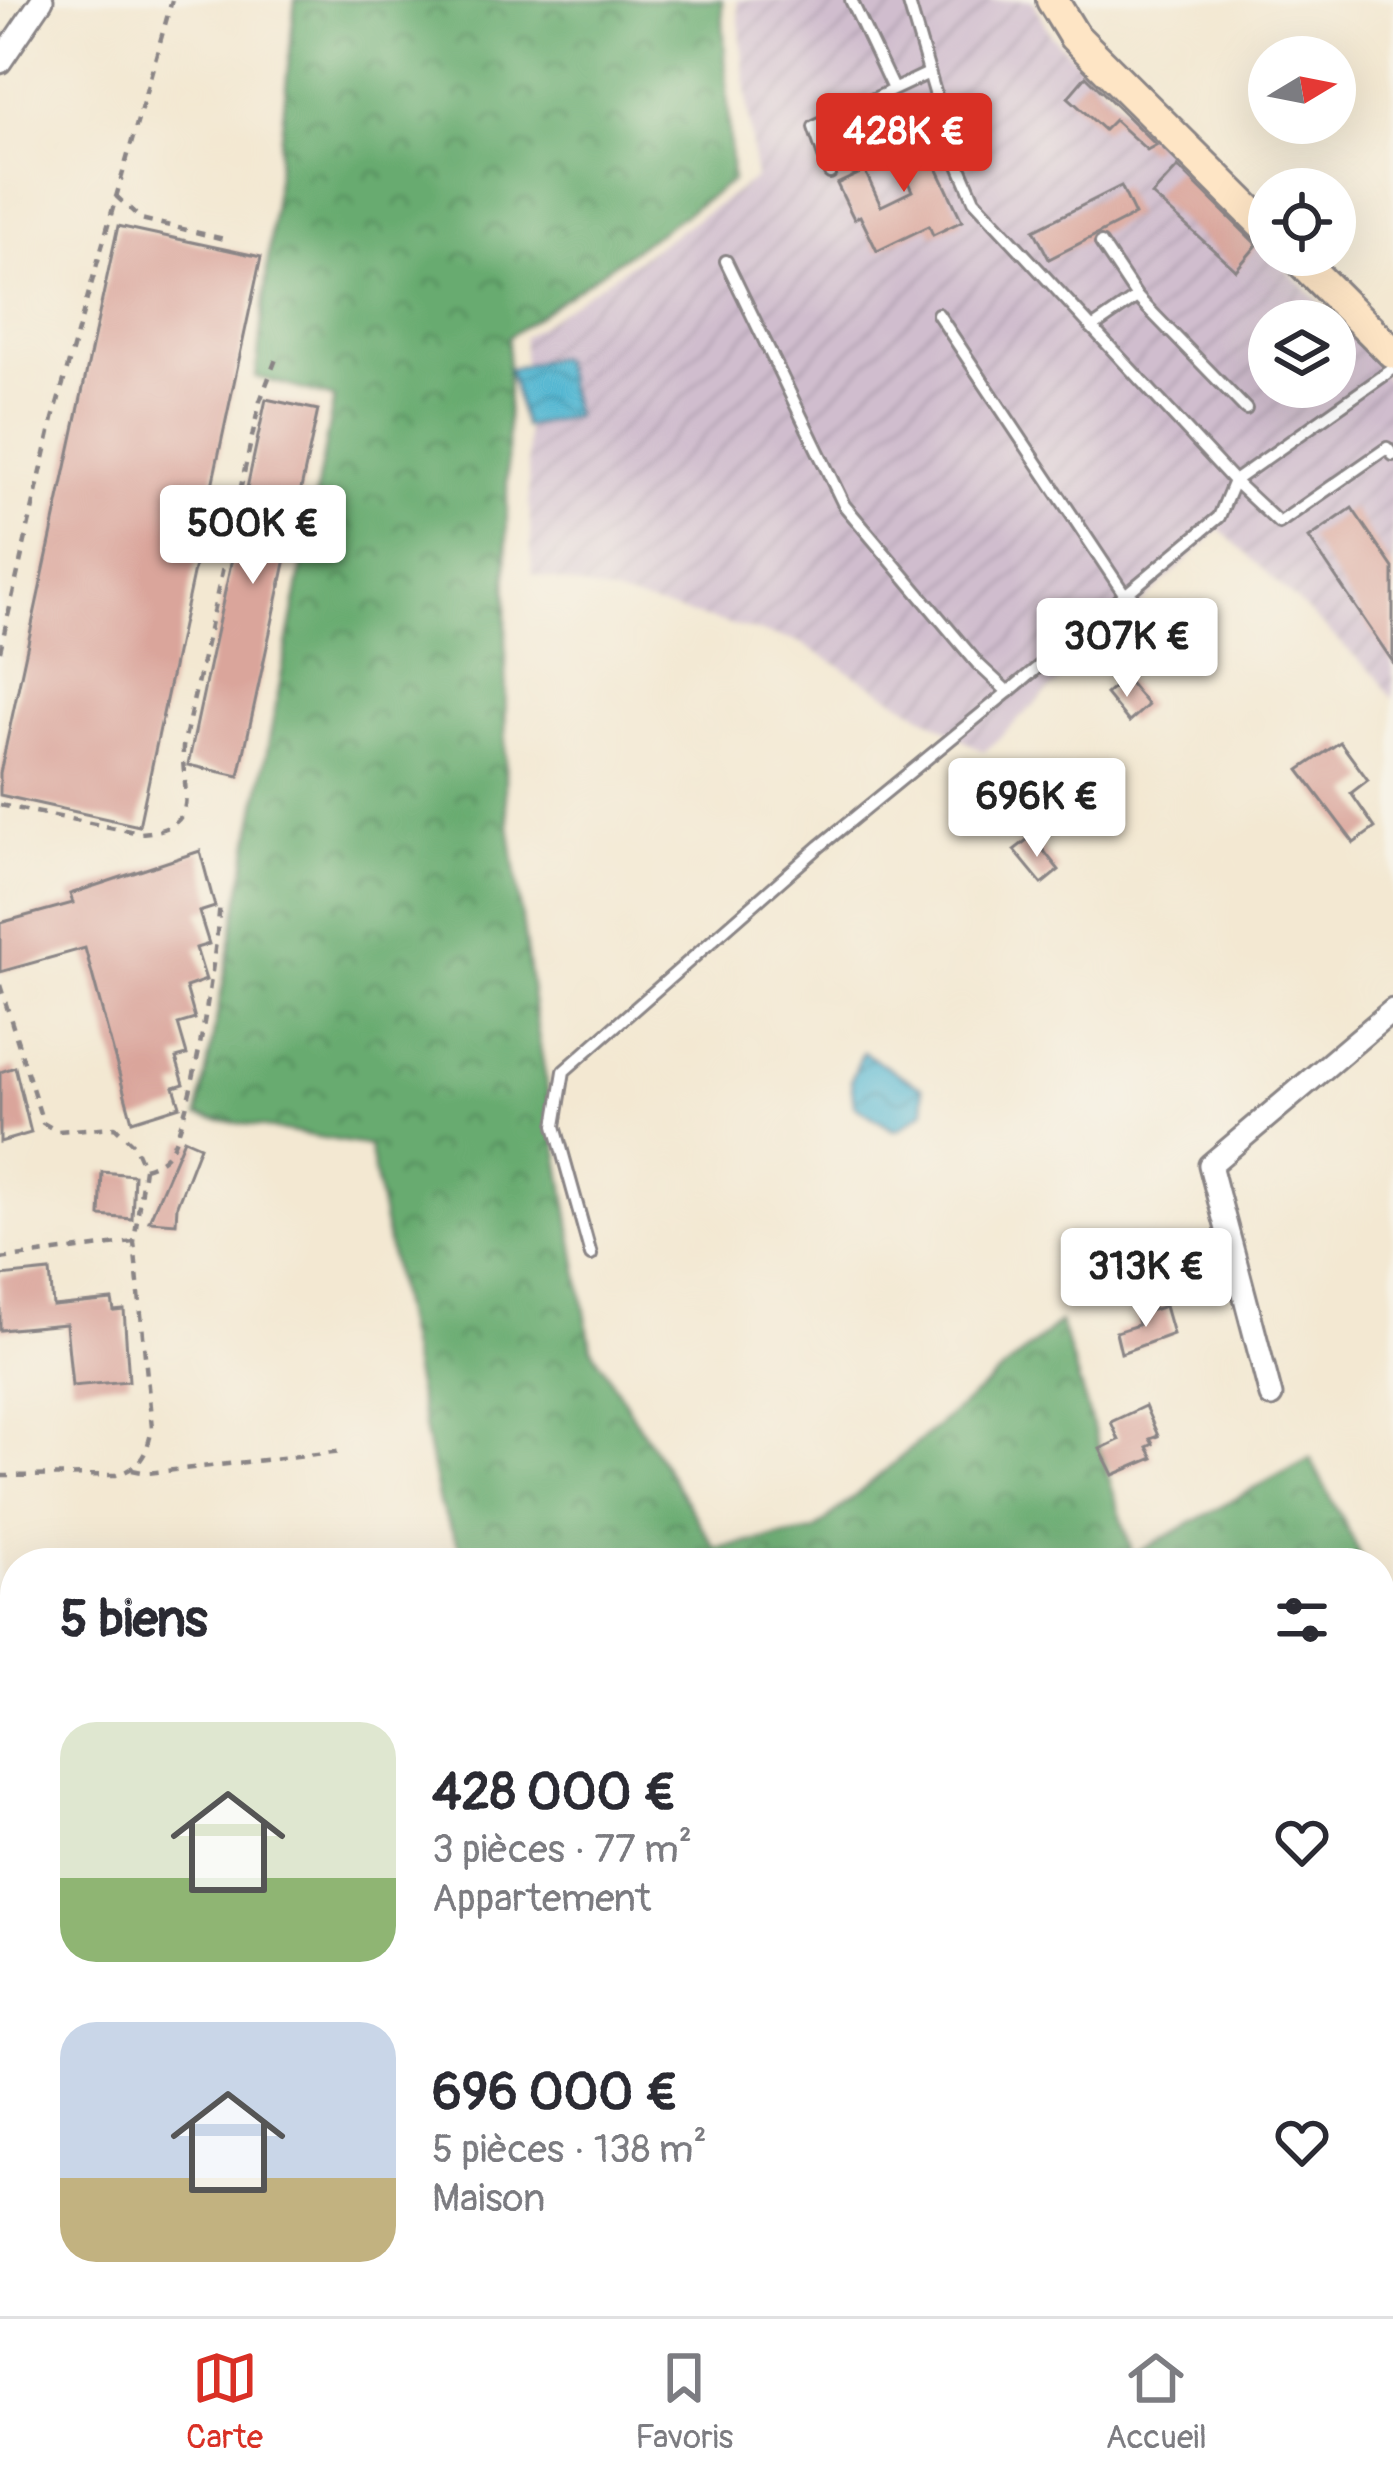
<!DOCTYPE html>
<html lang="fr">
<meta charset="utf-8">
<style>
:root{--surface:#fff;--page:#f2f2f3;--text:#2b2b33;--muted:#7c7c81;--line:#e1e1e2;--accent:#d93025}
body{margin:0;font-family:Pangolin,sans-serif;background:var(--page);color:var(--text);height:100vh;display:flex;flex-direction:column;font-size:45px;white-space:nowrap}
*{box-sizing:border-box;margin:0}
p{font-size:39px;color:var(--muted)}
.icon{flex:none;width:66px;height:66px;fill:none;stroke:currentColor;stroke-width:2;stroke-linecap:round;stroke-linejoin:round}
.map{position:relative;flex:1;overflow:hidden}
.sheet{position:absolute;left:0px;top:1548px;width:1395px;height:768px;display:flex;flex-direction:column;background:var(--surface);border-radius:48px 48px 0 0;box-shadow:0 12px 48px #0002}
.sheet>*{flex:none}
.needle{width:78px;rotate:80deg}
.tools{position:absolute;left:1248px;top:36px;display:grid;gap:24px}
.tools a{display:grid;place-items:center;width:108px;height:108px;border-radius:50%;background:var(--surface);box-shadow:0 12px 48px #0002;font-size:60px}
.price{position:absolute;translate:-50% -102px;padding:0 27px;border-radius:12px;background:#fff;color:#222;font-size:39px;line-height:78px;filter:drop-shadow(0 3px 6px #0008)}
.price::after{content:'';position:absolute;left:50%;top:72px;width:36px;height:27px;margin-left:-18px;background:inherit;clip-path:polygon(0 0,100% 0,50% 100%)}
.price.on{background:var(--accent);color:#fff}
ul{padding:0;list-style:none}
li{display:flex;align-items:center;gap:36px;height:300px;padding:0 60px}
li span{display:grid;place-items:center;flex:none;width:336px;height:240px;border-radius:36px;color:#555}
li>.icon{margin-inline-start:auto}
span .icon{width:144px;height:144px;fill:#fffc;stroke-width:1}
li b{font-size:51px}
h2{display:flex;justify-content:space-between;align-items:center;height:144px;padding:0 60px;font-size:51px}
.menu{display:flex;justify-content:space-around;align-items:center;height:168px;border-top:3px solid var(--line);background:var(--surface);font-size:33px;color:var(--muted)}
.menu a{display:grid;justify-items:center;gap:6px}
.menu .on{color:var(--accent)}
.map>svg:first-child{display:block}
</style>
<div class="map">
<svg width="1393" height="2316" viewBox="0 0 1393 2316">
<defs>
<pattern id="industrial-furrows" width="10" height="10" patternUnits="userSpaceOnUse" patternTransform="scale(3)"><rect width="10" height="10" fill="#d0bdce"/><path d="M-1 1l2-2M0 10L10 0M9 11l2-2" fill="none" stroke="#b2a2b2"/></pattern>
<pattern id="forest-crowns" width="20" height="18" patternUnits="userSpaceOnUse" patternTransform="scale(3)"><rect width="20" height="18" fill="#68ab70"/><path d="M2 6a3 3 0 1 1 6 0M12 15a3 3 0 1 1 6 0" fill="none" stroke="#558b5d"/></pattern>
<pattern id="water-waves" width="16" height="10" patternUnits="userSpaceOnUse" patternTransform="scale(3)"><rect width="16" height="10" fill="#54b7d2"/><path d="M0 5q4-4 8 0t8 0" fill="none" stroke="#4594ac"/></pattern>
</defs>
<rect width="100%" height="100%" fill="#f7f3e8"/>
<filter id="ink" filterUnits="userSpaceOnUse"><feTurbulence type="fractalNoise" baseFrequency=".00833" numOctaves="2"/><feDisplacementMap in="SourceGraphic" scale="24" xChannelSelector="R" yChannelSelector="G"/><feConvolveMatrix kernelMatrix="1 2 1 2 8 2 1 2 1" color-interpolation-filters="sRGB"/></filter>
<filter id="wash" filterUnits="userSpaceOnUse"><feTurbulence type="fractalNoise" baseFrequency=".004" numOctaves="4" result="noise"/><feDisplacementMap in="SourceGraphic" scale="48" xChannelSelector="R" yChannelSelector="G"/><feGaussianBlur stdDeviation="2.7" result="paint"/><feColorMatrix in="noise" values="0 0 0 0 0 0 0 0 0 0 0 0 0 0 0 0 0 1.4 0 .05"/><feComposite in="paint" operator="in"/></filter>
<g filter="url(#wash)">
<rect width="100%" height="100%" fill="#f3e8d2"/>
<path fill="url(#industrial-furrows)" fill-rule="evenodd" d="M737 0H1032L1052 36 1362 345 1393 389V699L1377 677 1220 529 984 752 799 642 532 574 523 337 755 179ZM1269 321H1335V387H1269Z"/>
<g fill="url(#forest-crowns)" stroke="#456656" stroke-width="3">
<path d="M295 0H722L732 181 508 337 505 795 536 1022 591 1347 715 1548 814 1531 1060 1322 1133 1555 1310 1458 1365 1563H467L439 1503 369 1146 198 1116 334 398 256 377Z"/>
<path d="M1380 2167 1393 2184V2316H828L825 2301H1380Z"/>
</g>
<g fill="url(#water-waves)" stroke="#3b6c86" stroke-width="3">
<path d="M555 357 561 361 575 416 524 427 509 369Z"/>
<path d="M863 1052 922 1088 925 1110 900 1129 893 1130 854 1105 851 1080Z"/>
</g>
<g id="blocks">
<g fill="#daa59b">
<path d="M1086 76 1156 145 1147 150 1114 120 1104 130 1068 97Z"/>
<path d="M915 121 962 221 933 235 929 226 877 251 860 216 854 219 837 184 865 171 881 206 912 191 886 134Z"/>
<path d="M1178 167 1257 245 1236 270 1152 195Z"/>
<path d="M1121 186 1135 215 1049 259 1034 230Z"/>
<path d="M118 226 261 257 139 826 0 795V773Z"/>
<path d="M266 399 318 410 239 776 188 765Z"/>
<path d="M1352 508 1393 568V662L1309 538Z"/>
<path d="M1125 678 1148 705 1129 722 1106 694Z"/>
<path d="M1340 742 1368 780 1351 793 1375 828 1354 843 1299 770Z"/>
<path d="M1032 836 1059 870 1042 884 1014 850Z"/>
<path d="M200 851 215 907 199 912 209 944 196 948 206 980 186 987 195 1019 178 1024 187 1055 176 1058 184 1084 174 1087 180 1106 132 1121 85 948 0 972V923L73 903 70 894Z"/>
<path d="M15 1067 31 1133 0 1142V1072Z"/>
<path d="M184 1139 200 1146 177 1205 176 1223 149 1221Z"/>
<path d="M102 1172 134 1175 132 1219 100 1216Z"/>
<path d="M50 1271 53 1306 112 1300 114 1311 124 1310 129 1381 72 1386 66 1324 0 1330V1276Z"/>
<path d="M1165 1306 1173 1334 1121 1353 1116 1332 1138 1325 1136 1315Z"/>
<path d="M1145 1406 1158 1436 1150 1439 1153 1444 1147 1447 1153 1458 1113 1475 1100 1449 1119 1440 1111 1422Z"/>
</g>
</g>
</g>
<g filter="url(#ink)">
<use href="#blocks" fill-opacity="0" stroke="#8a8586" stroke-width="3"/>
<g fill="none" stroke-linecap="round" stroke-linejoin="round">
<defs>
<g id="service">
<path d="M851 0 893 89"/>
<path d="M908 0 950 144 974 200 1234 481 1393 369"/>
<path d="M830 173 814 127 929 73"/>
<path d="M1101 243 1137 297"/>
<path d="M726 261 844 505 978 664 1008 692 1219 517 1234 481 1279 523 1387 448 1393 455"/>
<path d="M938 314 1125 595"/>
<path d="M1092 328 1137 297 1246 409"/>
<path d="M591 1255 555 1126 564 1071 820 846 1008 692"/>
</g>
<g id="minor">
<path d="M0 62 42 0"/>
<path d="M1271 1396 1210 1165 1393 1010"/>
<path d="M1380 1612 1393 1597"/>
<path d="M1380 1727 1387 1745"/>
<path d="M0 2245 15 2269"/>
<path d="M35 2301 43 2316"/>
</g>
<g id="secondary">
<path d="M1052 0 1074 36 1269 230"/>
<path d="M1295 255 1393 353"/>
</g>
</defs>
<use href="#service" stroke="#8a8586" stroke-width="16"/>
<use href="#minor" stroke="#8a8586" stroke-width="27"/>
<use href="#secondary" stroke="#8a8586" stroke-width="36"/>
<g stroke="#8a8586" stroke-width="4.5" stroke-dasharray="9 9" stroke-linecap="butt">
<path d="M116 196 141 219 224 239"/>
<path d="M0 651 53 419 172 0"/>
<path d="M0 805 140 833C205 829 181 790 183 747L260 401 276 359"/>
<path d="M0 985 43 1123 57 1131 115 1127 134 1145 144 1168C154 1165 161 1162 168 1154 193 1119 217 949 220 901"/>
<path d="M0 1259 134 1242"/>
<path d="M132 1470 147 1473 343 1451"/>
<path d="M0 1476 116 1475C142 1467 147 1453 152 1428L134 1242 144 1168"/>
<path d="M0 2128 15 2124"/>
<path d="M713 2316 754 2301"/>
</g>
<use href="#service" stroke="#fff" stroke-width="10"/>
<use href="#minor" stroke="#fff" stroke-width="21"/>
<use href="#secondary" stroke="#fee5c5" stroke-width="30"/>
</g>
</g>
</svg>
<div class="tools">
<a><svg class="needle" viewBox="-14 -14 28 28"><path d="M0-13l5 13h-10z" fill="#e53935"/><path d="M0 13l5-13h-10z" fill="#7c7c81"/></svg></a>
<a><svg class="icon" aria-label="locate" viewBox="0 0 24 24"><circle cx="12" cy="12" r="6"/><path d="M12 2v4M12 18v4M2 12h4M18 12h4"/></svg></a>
<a><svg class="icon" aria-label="layers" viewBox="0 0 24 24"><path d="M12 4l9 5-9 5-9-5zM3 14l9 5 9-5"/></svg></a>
</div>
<b class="price on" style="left:904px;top:195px">428K €</b>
<b class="price" style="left:253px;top:587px">500K €</b>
<b class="price" style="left:1127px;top:700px">307K €</b>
<b class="price" style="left:1037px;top:860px">696K €</b>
<b class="price" style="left:1146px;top:1330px">313K €</b>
<section class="sheet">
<h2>5 biens<svg class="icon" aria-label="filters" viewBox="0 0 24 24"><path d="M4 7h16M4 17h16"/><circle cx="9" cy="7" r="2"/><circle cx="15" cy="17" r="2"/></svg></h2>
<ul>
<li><span style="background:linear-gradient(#dfe7d0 65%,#8fb573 0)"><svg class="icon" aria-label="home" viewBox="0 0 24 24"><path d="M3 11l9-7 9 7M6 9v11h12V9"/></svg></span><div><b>428 000 €</b><p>3 pièces · 77 m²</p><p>Appartement</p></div><svg class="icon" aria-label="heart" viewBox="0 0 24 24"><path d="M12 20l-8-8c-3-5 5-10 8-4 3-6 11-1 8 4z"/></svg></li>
<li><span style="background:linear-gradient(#c9d6e8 65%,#c2b280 0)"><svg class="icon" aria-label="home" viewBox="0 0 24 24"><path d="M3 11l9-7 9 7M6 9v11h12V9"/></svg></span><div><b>696 000 €</b><p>5 pièces · 138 m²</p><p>Maison</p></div><svg class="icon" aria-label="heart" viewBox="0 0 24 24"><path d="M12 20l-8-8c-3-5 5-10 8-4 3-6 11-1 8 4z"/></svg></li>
</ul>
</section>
</div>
<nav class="menu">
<a class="on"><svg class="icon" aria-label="map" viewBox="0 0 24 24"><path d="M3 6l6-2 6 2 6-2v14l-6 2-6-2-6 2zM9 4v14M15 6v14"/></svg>Carte</a>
<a><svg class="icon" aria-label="saved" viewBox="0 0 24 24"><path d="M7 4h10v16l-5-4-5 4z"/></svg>Favoris</a>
<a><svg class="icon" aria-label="home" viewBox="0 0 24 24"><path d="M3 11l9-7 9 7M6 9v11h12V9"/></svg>Accueil</a>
</nav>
